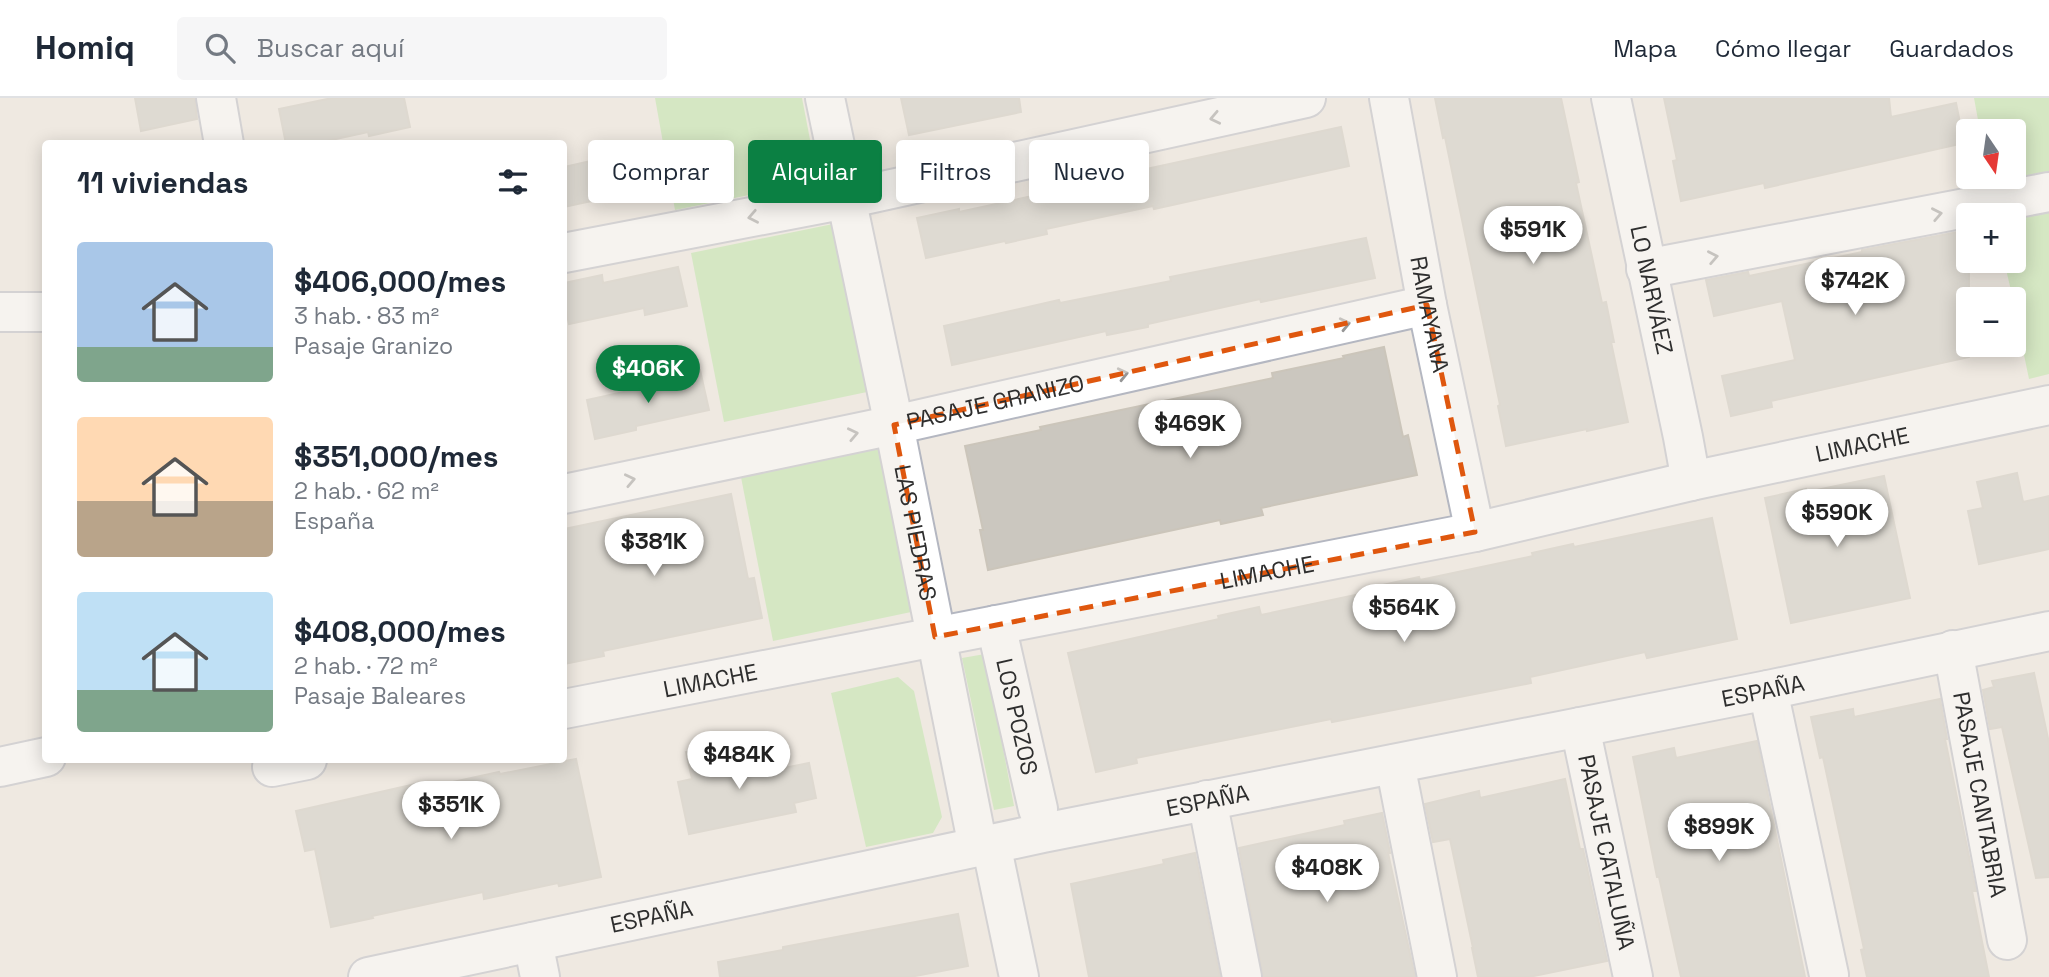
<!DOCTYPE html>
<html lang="es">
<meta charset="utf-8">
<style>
:root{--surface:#fff;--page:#f6f6f7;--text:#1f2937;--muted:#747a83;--line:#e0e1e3;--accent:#0b8043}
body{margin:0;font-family:"Space Grotesk",sans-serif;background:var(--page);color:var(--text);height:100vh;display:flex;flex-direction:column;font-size:26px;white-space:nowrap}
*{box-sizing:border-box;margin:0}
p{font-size:23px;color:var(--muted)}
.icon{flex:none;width:38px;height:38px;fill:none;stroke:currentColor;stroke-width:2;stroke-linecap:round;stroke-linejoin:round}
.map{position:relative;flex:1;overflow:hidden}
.sheet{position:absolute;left:42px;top:42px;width:525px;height:623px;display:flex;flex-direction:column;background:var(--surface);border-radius:7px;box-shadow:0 4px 18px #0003}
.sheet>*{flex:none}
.banner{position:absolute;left:588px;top:42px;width:665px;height:63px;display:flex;gap:14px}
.needle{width:46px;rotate:167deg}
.fabs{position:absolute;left:1956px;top:21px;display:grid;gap:14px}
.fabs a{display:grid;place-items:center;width:70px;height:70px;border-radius:7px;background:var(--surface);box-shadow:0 4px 18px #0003;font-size:35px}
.price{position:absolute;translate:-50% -60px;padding:0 16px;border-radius:24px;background:#fff;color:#222;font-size:23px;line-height:46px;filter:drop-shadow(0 2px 4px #0008)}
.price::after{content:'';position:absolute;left:50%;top:42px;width:21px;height:16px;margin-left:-10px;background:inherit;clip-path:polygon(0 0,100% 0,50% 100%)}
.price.current{background:var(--accent);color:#fff}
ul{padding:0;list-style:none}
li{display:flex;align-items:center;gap:21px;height:175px;padding:0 35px}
li span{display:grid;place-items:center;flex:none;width:196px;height:140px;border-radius:7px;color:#555}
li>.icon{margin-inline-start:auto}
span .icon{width:84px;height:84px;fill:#fffc;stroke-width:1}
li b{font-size:30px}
h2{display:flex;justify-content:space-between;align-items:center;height:84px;padding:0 35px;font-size:30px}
.tag{padding:0 24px;border-radius:7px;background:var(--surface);box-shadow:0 4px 18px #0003;font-size:24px;line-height:63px}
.tag.current{background:var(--accent);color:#fff}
header{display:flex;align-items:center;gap:42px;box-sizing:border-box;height:98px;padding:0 35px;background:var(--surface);border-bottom:2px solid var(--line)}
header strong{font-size:33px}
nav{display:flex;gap:38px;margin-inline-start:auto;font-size:24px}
.search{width:490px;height:63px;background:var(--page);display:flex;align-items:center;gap:18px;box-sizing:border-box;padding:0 24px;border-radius:7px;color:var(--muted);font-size:26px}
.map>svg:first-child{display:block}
</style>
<header>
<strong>Homiq</strong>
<div class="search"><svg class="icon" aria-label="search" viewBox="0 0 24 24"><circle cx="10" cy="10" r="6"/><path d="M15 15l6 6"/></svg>Buscar aquí</div>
<nav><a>Mapa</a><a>Cómo llegar</a><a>Guardados</a></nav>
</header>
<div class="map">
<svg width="2049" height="879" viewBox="0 0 2049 879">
<rect width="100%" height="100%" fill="#efe9e1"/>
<g fill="#b6e59e">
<path d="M655 0H802L818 83 675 112Z"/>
<path d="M1974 0H2049V73L1991 85 1989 79H2014V33H1980Z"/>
<path d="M2049 112V276L2029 281 2014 209V201H2013L2004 163H2014V119Z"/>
<path d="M833 126 867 294 724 324 691 155Z"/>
<path d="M882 346 916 513 773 543 740 374Z"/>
<path d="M985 556 1014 708 994 712 962 560Z"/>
<path d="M898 579 914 593 942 719 933 735 866 749 831 595Z"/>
</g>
<g fill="#cbc7bf" stroke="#cbc5ba" stroke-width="2">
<path d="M135 0H195L197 21 141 33Z"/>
<path d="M332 0H404L410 29 369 38 368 34 313 46H286L279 11Z"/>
<path d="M901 0H1019L1021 14 909 37Z"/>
<path d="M1435 0H1561L1579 84 1576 85 1602 205 1606 204 1614 244H1611L1628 324 1587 333V331L1506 348 1498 308 1500 307 1445 39 1443 40Z"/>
<path d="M1664 0H1889L1891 19 1956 5 1964 45 1765 90 1764 85 1681 103 1673 63 1677 62Z"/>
<path d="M1341 29 1349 68 1154 111 1153 108 1046 131 1047 136 1006 145 1005 143 926 160 917 120 959 111V114L1074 89 1073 84 1114 75V78Z"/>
<path d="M648 50 656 89 564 109V69Z"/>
<path d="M1969 132V259L1771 303 1772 309 1731 318 1722 278 1795 262 1782 203 1714 218 1706 182 1748 174 1749 178 1862 154V152Z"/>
<path d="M1366 140 1375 180 1261 204 1260 201 1148 226V229L1107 237 1106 233 952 267 944 228 1059 202 1060 205 1171 183 1170 179Z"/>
<path d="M678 169 687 208 645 217 644 210 569 226 564 202V185L602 177 603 185Z"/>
<path d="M1384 249 1403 339 1408 337 1417 377 1261 410 1263 417 1221 426 1220 422 988 472 980 432H983L965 348 1041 332 1040 329 1273 280 1272 275 1344 260 1343 258Z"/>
<path d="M700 272 709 312 636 328V332L595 341 587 302 660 286 659 281Z"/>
<path d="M2017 375 2023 404 2049 398V451L1979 466 1968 413 1983 410 1977 384Z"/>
<path d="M1884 378 1910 500 1791 525 1765 400 1806 391 1807 394Z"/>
<path d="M731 396 748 481 754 480 762 520 603 553 604 558 564 566V431Z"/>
<path d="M1712 420 1737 541 1647 560 1645 554 1530 579 1531 585 1332 624 1331 621 1136 660 1137 665 1096 674 1068 555 1219 521 1218 518 1259 509 1261 517 1379 492 1378 488 1419 479 1420 482 1533 458 1532 455 1573 446 1574 449Z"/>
<path d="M2034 575 2049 645V779L2036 780 2002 629 1990 631 1983 592 1994 589 1992 583Z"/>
<path d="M1940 601 1947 641H1945L1976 793H1972L1989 879H1867L1861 852 1864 851 1823 659 1820 660 1811 619 1853 611 1854 619Z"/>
<path d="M1757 643 1805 879H1681L1659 779H1657L1633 659 1674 650 1676 660Z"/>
<path d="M726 646 732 675 778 665 779 671 809 665 816 700 794 705 796 714 689 736 678 684 692 681 686 654Z"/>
<path d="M576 661 601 779 559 788 558 785 484 801 483 794 372 818 373 820 331 829 315 751 305 753 296 713 420 685 421 691 499 674 500 676Z"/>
<path d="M1565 681 1580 751H1583L1607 863 1529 879H1478L1472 850H1473L1450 741 1433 744 1425 706 1479 693 1480 700Z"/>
<path d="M1382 715 1390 755H1388L1415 879H1263L1239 750 1345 727 1344 723Z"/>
<path d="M1195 755 1220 879H1089L1071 786 1164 766 1163 762Z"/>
<path d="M958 816 968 868 910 879H720L718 864 783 852V849Z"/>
</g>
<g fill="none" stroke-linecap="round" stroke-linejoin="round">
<defs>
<g id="minor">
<path d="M216 0 224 46"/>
<path id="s1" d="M825 0 894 327 978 749"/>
<path id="s2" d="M1389 0 1427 207 1475 434"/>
<path id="s3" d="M1611 0 1683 339 1691 383"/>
<path d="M564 155 846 101 1306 0"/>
<path d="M1646 171 2049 94"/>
<path d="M0 214H46"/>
<path id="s4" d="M564 396 894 327 1427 207"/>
<path id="s5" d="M996 527 1038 711"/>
<path id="s6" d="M1953 552 2007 842"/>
<path d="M1768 592 1829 877"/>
<path id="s7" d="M564 611 1475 434 1691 383 2049 307"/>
<path id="s8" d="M1580 629 1633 879"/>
<path d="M1395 666 1437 879"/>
<path d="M0 669 46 659"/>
<path d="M272 669 307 662"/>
<path d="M1207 702 1242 879"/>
<path d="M991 746 1019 879"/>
<path d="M533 844 540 879"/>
<path id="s9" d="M368 879 1043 735 1768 592 2049 533"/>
</g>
</defs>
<use href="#minor" stroke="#b4b7c1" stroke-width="42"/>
<use href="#minor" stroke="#fff" stroke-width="38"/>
</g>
<defs><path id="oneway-chevron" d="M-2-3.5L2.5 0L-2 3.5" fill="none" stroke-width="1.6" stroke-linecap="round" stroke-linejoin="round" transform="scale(1.75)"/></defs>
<g stroke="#969696">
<use href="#oneway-chevron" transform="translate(1215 20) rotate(168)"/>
<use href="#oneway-chevron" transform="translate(1937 116) rotate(-11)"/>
<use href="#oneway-chevron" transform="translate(753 119) rotate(169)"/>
<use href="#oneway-chevron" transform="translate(1713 159) rotate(-11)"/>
<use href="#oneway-chevron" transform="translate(1345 226) rotate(-13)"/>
<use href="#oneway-chevron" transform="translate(1123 276) rotate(-13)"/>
<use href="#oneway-chevron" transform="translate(853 336) rotate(-12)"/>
<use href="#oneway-chevron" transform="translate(630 382) rotate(-12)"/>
</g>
<path d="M0 0H2049V879H0ZM1427 207 1475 434 935 539 894 327Z" fill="#efe9e1" fill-opacity=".55" fill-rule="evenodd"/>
<path fill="none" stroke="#df570e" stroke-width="5" stroke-dasharray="14 9" stroke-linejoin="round" d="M1427 207 1475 434 935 539 894 327Z"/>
<g text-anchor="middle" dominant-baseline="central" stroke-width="7" stroke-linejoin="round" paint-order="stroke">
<g font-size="23" fill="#2e2e2e" stroke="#fff">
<text stroke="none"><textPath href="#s3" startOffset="196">LO NARVÁEZ</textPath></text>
<text stroke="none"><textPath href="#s2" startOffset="220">RAMAYANA</textPath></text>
<text stroke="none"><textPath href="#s4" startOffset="441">PASAJE GRANIZO</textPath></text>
<text stroke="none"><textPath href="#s7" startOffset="1325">LIMACHE</textPath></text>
<text stroke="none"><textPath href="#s1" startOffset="444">LAS PIEDRAS</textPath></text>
<text stroke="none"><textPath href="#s7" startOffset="716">LIMACHE</textPath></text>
<text stroke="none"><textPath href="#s7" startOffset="149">LIMACHE</textPath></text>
<text stroke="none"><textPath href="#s9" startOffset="1424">ESPAÑA</textPath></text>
<text stroke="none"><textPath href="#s5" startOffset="94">LOS POZOS</textPath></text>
<text stroke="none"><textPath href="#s6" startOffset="147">PASAJE CANTABRIA</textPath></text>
<text stroke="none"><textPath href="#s9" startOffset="858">ESPAÑA</textPath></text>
<text stroke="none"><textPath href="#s8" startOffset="128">PASAJE CATALUÑA</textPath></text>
<text stroke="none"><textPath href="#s9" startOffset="290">ESPAÑA</textPath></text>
</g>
</g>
</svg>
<div class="fabs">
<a><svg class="needle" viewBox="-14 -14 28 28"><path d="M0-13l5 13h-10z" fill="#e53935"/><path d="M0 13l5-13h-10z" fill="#747a83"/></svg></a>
<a>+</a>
<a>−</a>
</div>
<b class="price" style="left:1533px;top:168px">$591K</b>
<b class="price" style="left:1855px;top:219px">$742K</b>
<b class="price current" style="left:648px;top:307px">$406K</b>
<b class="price" style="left:1190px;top:362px">$469K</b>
<b class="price" style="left:1837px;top:451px">$590K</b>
<b class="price" style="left:654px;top:480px">$381K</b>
<b class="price" style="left:1404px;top:546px">$564K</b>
<b class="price" style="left:739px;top:693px">$484K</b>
<b class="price" style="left:451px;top:743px">$351K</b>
<b class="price" style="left:1719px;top:765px">$899K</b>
<b class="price" style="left:1327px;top:806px">$408K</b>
<div class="banner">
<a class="tag">Comprar</a>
<a class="tag current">Alquilar</a>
<a class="tag">Filtros</a>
<a class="tag">Nuevo</a>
</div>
<section class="sheet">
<h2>11 viviendas<svg class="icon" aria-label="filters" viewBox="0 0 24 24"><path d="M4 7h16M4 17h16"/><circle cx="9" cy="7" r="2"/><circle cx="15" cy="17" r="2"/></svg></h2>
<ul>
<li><span style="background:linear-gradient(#a9c7e8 75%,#7fa58c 0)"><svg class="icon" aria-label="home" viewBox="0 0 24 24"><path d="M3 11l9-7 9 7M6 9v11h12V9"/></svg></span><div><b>$406,000/mes</b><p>3 hab. · 83 m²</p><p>Pasaje Granizo</p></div></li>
<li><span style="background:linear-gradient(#ffd9b3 60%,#b9a48a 0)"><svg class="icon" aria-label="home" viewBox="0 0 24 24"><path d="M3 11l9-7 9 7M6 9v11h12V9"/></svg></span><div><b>$351,000/mes</b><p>2 hab. · 62 m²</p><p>España</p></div></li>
<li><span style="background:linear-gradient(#bfe0f5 70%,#7fa58c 0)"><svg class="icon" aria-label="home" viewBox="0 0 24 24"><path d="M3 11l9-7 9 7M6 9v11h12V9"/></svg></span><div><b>$408,000/mes</b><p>2 hab. · 72 m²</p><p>Pasaje Baleares</p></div></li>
</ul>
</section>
</div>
